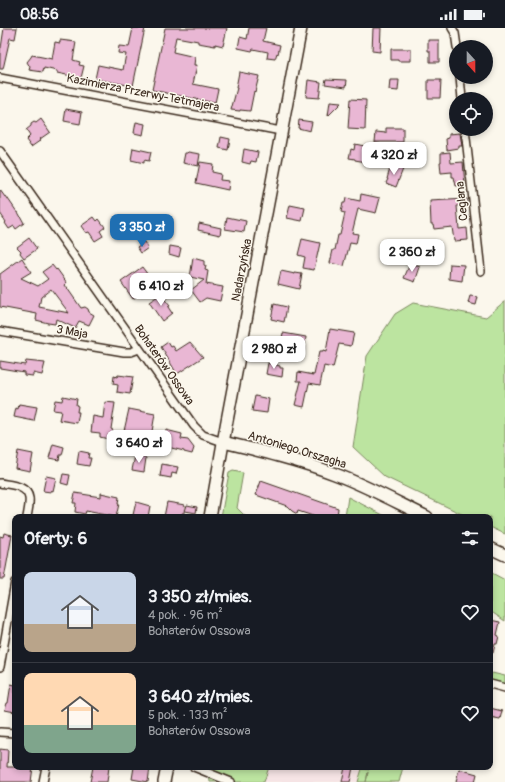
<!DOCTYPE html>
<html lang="pl">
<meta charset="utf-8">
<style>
:root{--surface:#171b24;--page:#242831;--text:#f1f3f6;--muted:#9ea1a6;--line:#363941;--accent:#1f6fb2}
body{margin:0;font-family:Pangolin,sans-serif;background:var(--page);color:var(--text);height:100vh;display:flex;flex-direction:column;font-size:15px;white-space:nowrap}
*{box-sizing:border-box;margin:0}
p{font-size:13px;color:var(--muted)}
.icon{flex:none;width:22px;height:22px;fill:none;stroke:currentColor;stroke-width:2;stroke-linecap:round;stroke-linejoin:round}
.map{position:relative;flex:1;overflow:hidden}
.details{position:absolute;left:12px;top:486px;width:481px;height:256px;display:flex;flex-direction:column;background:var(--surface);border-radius:8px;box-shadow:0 2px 6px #0003}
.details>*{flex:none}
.needle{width:26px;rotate:159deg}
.buttons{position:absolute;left:449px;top:12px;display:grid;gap:8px}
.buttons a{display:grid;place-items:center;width:44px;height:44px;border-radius:50%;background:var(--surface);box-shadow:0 2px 6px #0003;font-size:20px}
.price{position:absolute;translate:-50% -34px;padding:0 9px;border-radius:8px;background:#fff;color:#222;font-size:13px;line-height:26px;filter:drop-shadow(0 1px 2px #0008)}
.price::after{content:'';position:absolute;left:50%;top:24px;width:12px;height:9px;margin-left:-6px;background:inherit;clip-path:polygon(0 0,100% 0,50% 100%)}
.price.current{background:var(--accent);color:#fff}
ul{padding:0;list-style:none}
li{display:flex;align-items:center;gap:12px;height:100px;padding:0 12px}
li+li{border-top:1px solid var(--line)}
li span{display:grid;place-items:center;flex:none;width:112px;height:80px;border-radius:8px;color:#555}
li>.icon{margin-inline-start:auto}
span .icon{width:48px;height:48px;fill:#fffc;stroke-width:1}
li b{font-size:17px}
h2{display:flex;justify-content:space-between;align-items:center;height:48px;padding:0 12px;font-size:17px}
.status{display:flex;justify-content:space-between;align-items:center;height:28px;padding:0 20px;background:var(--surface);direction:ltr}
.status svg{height:11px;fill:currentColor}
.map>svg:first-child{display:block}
</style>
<div class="status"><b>08:56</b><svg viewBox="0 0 49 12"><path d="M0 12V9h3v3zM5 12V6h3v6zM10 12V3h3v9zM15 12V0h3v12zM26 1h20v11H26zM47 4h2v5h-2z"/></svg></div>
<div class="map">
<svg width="505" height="754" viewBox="0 0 505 754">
<rect width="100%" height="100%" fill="#fbf7ec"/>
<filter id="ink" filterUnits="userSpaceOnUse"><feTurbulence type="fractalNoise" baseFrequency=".025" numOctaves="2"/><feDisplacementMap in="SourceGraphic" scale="8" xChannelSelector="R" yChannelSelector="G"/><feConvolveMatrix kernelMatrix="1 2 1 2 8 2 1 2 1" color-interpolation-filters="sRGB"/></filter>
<g filter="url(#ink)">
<path fill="#f6e4e5" d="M269 739H363L359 754H264Z"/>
<g fill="#bce4a0" stroke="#7c875f">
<path d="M505 273V506L490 499V489H468L385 449 353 419 367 328 395 286 413 275 486 289Z"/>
<path d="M233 443 243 445 237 480 246 489H221L229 445Z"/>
<path d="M348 469 387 489H345Z"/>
<path d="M490 544 505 552V593L490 583Z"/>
<path d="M492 645 505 648V655L490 652Z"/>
<path d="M208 739H269L264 754H210Z"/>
<path d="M370 739H403L399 754H366L368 744 366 754H358L362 741 369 742Z"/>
</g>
<g fill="#e9b7d4" stroke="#3b2a1e" fill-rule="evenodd">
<path d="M4 0H17L15 11 10 10 3 41H0V20H1Z"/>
<path d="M133 0H145L133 58 95 51 98 37 123 42 126 26 118 25 119 18 129 19Z"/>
<path d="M165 0H227L223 18 215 16V18L198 15V13L176 9 173 24 195 29 194 37H197L193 56 218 61 215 75 152 62Z"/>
<path d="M249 0H266L263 13 280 17 278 26 277 25 275 31 267 30 268 24 253 21 252 23 238 20 240 9 247 11Z"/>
<path d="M373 0H381L380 24 372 23Z"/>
<path d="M60 12 76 14 73 32 80 34 79 37 84 38 81 50 57 45V43L44 40 43 44 29 42 30 39 27 34 31 29 32 27 52 31 55 14 60 15Z"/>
<path d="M428 12H439V34H430V23H428Z"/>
<path d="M391 21H411V33H398V32H391Z"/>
<path d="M239 44 259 48 255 64 254 63 250 83 240 82V83L231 82 237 60H236Z"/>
<path d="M326 51 347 52 346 59 325 56Z"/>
<path d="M308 52 321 54 319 70 306 69Z"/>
<path d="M390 52H399L398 63 389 62Z"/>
<path d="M428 52H441L440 70H428Z"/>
<path d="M350 71 366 72 365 102 348 101Z"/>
<path d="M330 74 341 75 328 88Z"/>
<path d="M66 81 82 84 80 96 64 93Z"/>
<path d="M41 91 50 104 40 111 41 112 31 119 26 112 30 108 26 102 31 98V96L34 94 36 95Z"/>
<path d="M299 92 312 94 310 103 298 100Z"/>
<path d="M136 94 145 96 143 107 134 105Z"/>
<path d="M386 100H403V114H375L376 104 386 105Z"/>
<path d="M460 105 462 118H459V120L447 122 446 111 449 110V106Z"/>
<path d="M221 109 230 111 228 122 219 120Z"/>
<path d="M355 116 369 119 366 134 355 132V131L349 130 351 121 354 122Z"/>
<path d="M133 120 151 124 149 133 144 132V135L131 132Z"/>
<path d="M244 121 258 124 256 134 251 133 250 136 242 134Z"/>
<path d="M188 124 200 126 198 138 183 135 185 125H187Z"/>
<path d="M450 124 451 135 463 134 465 157 456 158 454 149H452V144L441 145 440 134H441V125Z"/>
<path d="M200 134 213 136 212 144 221 146 220 152 229 153 228 162 196 155Z"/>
<path d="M391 137 403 141 396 159 386 155 388 151H387Z"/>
<path d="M0 162 5 169 6 168 17 184H18L24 195 16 201 14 198 9 201 5 195 6 194 0 185Z"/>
<path d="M361 166 380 170 376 185 358 181 352 205 358 206 356 216 350 215 344 238 330 235 333 222H335L338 207H340L345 185 341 184 343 175H345L346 170 360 173Z"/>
<path d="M467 171V177L457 178 459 201 467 200 468 212 454 213 452 199 434 201 433 196H431L430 173Z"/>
<path d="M290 177 305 180 302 193 287 190Z"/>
<path d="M94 189 97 193 99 191 105 199 100 203 103 208 95 213 89 204 86 205 81 198Z"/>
<path d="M227 189 246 193 244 204 225 201Z"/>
<path d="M199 195 221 200 220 207 198 202Z"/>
<path d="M29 210 37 221 24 230 20 225 21 223 17 219Z"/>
<path d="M302 211 320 215 314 242 303 240 305 229 298 227Z"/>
<path d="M144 214 148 220 141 225 137 219Z"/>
<path d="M170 218 181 220 179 229 169 226Z"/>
<path d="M22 230 31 244 21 250 38 258 48 251 42 244 52 237 56 242 57 241 67 255 65 257 81 280 85 279 88 281 89 284 94 287 89 297 79 293 75 300 56 291 55 296 48 295 36 292 37 286 0 279V246ZM51 261 69 285 39 279 41 269Z"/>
<path d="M193 230 204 233V237L206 238 205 242 208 243 206 256 223 259 220 273 206 270 200 274 191 262 204 252 190 249Z"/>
<path d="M410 236 420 239 415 254 404 250Z"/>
<path d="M450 236 464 237 462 253 449 251Z"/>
<path d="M142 239 151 251 137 261 140 266 133 271 121 254Z"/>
<path d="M281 243 295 246V245L302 246 299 261 278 256Z"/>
<path d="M161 266 162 268H167L165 272 170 278 168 279 172 285 162 293 149 274Z"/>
<path d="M470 268 478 269 476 277 468 275Z"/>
<path d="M274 276 287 279 284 294 271 291Z"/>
<path d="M330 301 354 305 351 318 339 316 333 340 324 338 320 357 309 355 304 379 295 377 301 353H297L298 344 314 347 319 324H323V323L326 324Z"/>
<path d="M283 305 306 309 304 323 280 319Z"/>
<path d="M168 314 171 319 173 318 176 323 190 314 203 329 177 346 161 319Z"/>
<path d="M0 333 25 337 26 333 45 335 42 347 33 345V348L24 347V344L0 340Z"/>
<path d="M268 335 280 338V340H283L282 349 266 346Z"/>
<path d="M118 347 133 349 130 366 117 364 118 357 113 356 114 348 117 349Z"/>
<path d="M63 368 77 371 76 377 78 378 77 384H79L77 395 59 392 61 383 53 382 55 372 62 373Z"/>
<path d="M255 368 269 371 267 385 252 383Z"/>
<path d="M105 374 115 375 111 401 113 402 112 412 100 409V405L91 404 93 388 103 390Z"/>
<path d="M19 376 37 379 34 393 14 389 16 380 18 381Z"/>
<path d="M129 381 155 386 151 409 124 403Z"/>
<path d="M166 402 182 406 181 411 188 412 194 420 192 426 184 424V423L163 418Z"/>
<path d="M53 416 64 419 62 427H60L59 432 49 430Z"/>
<path d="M18 423 33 426 30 443 15 440Z"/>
<path d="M79 423 89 425 88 430H91L89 438 77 436Z"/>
<path d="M135 428 146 430 144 444 132 442Z"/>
<path d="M162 436 178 439 176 446 172 445 171 450 160 448Z"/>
<path d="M63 446 70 447 68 457 61 455Z"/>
<path d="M46 448 56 450 53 463 51 462V464L43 463Z"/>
<path d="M261 453 338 480 337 489H316L298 483 297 486 292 483 287 478 256 467Z"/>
<path d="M75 465 101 469V465L119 469 118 476H119L116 489 86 483 85 486 75 484 76 475H73Z"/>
<path d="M136 474 150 478 148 489H142L133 487Z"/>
<path d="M167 474 185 477 184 485H182L181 489H164Z"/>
<path d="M187 477 197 479 196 485 185 483Z"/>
<path d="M4 505 12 507 4 551H0V508L3 509Z"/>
<path d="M490 592 500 594 497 607 499 608 497 616H495L493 625H490Z"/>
<path d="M11 656 15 657V684L5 682 7 675H8Z"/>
<path d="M490 680 502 683 500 691 490 689Z"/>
<path d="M0 721 8 722 7 739H33L31 754H0Z"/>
<path d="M93 739H109L107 754H90Z"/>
<path d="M134 739H150L148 754 132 751Z"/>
<path d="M345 739H353L350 754H342Z"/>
<path d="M459 741 477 746 475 754H456Z"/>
</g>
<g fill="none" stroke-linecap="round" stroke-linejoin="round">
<defs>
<g id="street">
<path d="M452 0 455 5 457 19"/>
<path d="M460 49 462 71"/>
<path d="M0 50 281 103"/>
<path d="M465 101 481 243"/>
<path d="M0 123 194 398 203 407 223 414"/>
<path d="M0 303 124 324H131L139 321"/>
<path d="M0 455C10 457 27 457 29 470 30 476 28 483 27 489"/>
<path d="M0 639 15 554"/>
<path d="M490 656 505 660"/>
<path d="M0 704 15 705"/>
<path d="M194 739 231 754"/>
<path d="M43 754 46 739"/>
</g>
<g id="secondary">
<path d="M223 414C261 423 299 432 335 446 367 458 396 474 427 489"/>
<path d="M210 489 226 398 301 0"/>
<path d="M490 520 505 527"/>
<path d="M164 754 167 739"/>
</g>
</defs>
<use href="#street" stroke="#3b2a1e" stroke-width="10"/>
<use href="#secondary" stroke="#3b2a1e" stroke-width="14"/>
<use href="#street" stroke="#fbf7ec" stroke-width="7"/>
<use href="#secondary" stroke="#fbf7ec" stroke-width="11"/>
</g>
</g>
<g text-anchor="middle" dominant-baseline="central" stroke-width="3" stroke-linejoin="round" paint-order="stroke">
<g font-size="12" fill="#3b2a1e" stroke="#fbf7ec">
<text transform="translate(143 65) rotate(11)">Kazimierza Przerwy-Tetmajera</text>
<text transform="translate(462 173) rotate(-96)">Ceglana</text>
<text transform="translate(242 242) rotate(-79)">Nadarzyńska</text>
<text transform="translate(72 304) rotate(10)">3 Maja</text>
<text transform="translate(164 337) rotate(55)">Bohaterów Ossowa</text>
<text transform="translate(297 422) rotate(17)">Antoniego Orszagha</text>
</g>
</g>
</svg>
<div class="buttons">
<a><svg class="needle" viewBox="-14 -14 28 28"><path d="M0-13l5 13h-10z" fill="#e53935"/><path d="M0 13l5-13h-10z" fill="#9ea1a6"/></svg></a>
<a><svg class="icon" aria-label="locate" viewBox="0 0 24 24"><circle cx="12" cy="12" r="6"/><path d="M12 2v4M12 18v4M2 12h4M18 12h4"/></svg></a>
</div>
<b class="price" style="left:394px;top:148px">4 320 zł</b>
<b class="price current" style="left:142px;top:220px">3 350 zł</b>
<b class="price" style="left:412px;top:245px">2 360 zł</b>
<b class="price" style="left:161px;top:279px">6 410 zł</b>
<b class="price" style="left:274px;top:342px">2 980 zł</b>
<b class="price" style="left:139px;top:436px">3 640 zł</b>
<section class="details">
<h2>Oferty: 6<svg class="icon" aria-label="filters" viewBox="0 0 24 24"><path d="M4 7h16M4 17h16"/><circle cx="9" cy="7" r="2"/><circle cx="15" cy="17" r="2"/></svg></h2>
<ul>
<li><span style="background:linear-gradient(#c9d6e8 65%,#b9a48a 0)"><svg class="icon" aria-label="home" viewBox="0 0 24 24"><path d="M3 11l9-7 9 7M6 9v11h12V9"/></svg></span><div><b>3 350 zł/mies.</b><p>4 pok. · 96 m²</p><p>Bohaterów Ossowa</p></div><svg class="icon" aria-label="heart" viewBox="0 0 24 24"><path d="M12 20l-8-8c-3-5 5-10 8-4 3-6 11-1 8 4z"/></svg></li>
<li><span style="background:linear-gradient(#ffd9b3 65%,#7fa58c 0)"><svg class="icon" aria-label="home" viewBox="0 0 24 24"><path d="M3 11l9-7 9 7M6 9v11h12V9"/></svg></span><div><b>3 640 zł/mies.</b><p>5 pok. · 133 m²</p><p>Bohaterów Ossowa</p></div><svg class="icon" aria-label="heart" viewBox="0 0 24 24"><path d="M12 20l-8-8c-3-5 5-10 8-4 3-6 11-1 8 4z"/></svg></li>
</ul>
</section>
</div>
